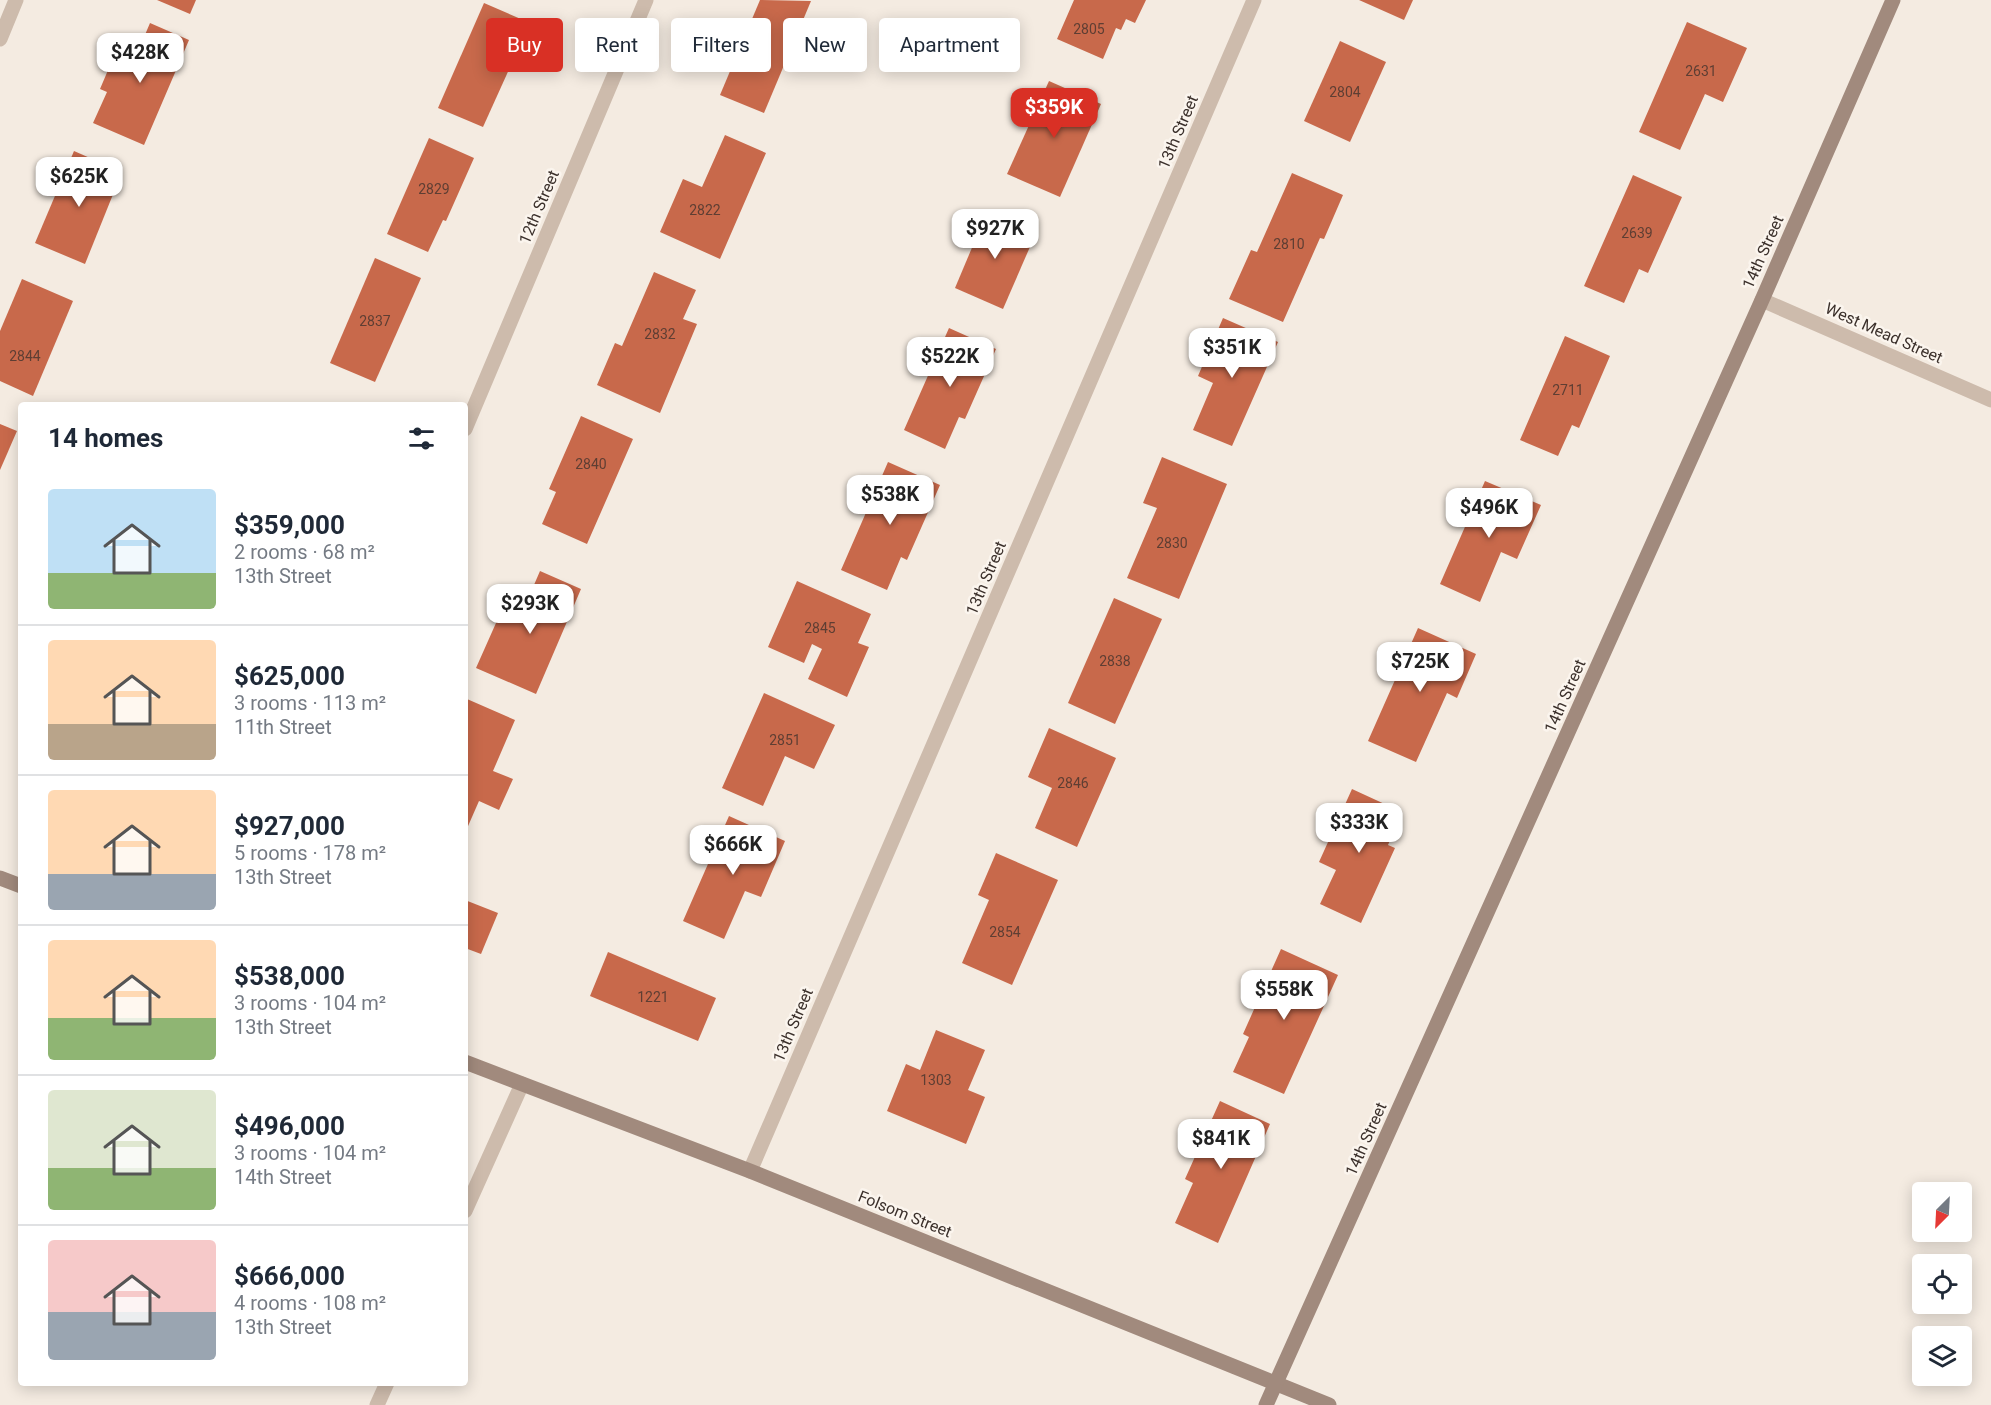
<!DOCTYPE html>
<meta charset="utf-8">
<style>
:root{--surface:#fff;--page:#f2f2f3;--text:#1f2937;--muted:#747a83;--line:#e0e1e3;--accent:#d93025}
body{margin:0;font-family:Roboto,sans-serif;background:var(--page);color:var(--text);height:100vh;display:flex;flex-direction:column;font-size:22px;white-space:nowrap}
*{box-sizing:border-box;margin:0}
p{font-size:20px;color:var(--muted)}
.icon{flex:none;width:33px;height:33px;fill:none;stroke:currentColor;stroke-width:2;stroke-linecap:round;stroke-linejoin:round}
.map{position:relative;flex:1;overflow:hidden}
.sheet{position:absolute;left:18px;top:402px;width:450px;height:984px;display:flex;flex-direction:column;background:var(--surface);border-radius:6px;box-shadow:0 3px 15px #0003}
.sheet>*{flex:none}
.banner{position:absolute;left:486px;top:18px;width:570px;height:54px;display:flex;gap:12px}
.needle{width:39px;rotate:204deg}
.controls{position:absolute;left:1912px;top:1182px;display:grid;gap:12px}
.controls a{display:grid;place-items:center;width:60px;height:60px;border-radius:6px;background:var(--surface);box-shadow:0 3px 15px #0003;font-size:30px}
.price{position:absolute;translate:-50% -51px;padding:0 14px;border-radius:12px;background:#fff;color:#222;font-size:20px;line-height:39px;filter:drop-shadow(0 2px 3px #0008)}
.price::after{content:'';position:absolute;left:50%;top:36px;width:18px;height:14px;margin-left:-9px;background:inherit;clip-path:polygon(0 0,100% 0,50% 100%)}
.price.active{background:var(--accent);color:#fff}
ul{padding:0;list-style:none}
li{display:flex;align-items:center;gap:18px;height:150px;padding:0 30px}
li+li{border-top:2px solid var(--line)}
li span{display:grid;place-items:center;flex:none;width:168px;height:120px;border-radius:6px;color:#555}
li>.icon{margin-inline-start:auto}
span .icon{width:72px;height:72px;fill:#fffc;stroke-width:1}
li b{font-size:26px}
h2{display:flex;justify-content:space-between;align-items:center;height:72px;padding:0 30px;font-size:26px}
.tag{padding:0 21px;border-radius:6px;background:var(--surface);box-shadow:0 3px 15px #0003;font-size:21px;line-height:54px}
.tag.active{background:var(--accent);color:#fff}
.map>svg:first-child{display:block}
</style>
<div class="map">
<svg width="1991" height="1405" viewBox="0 0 1991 1405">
<rect width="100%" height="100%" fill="#f4ebe1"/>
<g fill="#c8694b">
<path d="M157 0H196L190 14Z"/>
<path d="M760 0 811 1 764 113 720 95Z"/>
<path d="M1074 0H1146L1135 23 1126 19 1121 30 1116 28 1103 59 1057 39Z"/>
<path d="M1359 0H1413L1404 20Z"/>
<path d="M484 3 530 23 483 127 438 108Z"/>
<path d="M1687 22 1747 48 1723 102 1705 94 1680 150 1639 132Z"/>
<path d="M150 23 189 40 144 145 93 123 107 92 100 89 117 49 136 56Z"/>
<path d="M1340 41 1386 62 1350 142 1304 121Z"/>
<path d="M1049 81 1101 104 1060 197 1007 174Z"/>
<path d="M725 135 766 153 720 259 660 232 683 179 702 187Z"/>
<path d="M429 138 474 158 446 221 443 220 428 252 387 234Z"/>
<path d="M74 151 122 172 85 264 35 243Z"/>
<path d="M1292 173 1343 195 1324 239 1320 238 1283 322 1229 299 1251 250 1257 252Z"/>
<path d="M1633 175 1682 197 1648 273 1639 269 1624 303 1584 286Z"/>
<path d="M987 212 1036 233 1003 309 955 288Z"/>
<path d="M375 258 421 278 375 382 330 363Z"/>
<path d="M654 272 696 290 683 319 697 324 660 413 597 385 615 343 622 346Z"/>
<path d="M22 279 73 301 33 396 0 381V331Z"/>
<path d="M1223 318 1278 342 1232 446 1193 430 1213 383 1198 376Z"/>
<path d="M949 328 996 349 965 419 959 417 945 449 904 430Z"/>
<path d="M1565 336 1610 356 1579 428 1572 425 1558 456 1520 440Z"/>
<path d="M581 416 633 439 587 544 542 524 556 492 549 489Z"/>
<path d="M0 424 17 431 0 470Z"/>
<path d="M1162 457 1227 484 1179 599 1127 578 1157 508 1143 503Z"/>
<path d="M888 462 940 485 907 560 901 557 887 590 841 570Z"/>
<path d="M1485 481 1541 505 1517 559 1501 552 1480 602 1440 584Z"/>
<path d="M540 571 581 589 536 694 476 668 500 614 518 622Z"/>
<path d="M797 581 871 614 858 643 869 647 847 697 808 679 822 649 812 644 804 663 768 647Z"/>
<path d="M1114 598 1162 619 1115 724 1068 703Z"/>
<path d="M1418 628 1476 654 1457 698 1447 693 1416 762 1368 741Z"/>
<path d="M764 693 835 725 814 769 785 756 763 806 722 788Z"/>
<path d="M467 699 515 720 493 771 513 779 499 810 479 801 465 833Z"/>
<path d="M1049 728 1116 758 1077 847 1035 828 1052 788 1028 777Z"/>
<path d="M1352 789 1402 812 1388 845 1395 848 1361 923 1320 904 1336 870 1319 862Z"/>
<path d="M729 816 785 841 761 897 745 891 724 939 683 921Z"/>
<path d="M996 853 1058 880 1012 985 962 963 989 900 978 895Z"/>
<path d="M465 900 498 913 481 954 465 948Z"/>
<path d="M1281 949 1338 975 1284 1094 1233 1072 1249 1037 1243 1034Z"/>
<path d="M608 952 716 998 698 1041 590 996Z"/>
<path d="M936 1030 985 1050 968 1090 985 1097 966 1144 887 1111 906 1064 920 1070Z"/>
<path d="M1220 1101 1270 1124 1218 1243 1175 1223 1193 1183 1185 1179Z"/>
</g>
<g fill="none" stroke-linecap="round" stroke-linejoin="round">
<g stroke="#cdbbac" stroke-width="15">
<path d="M0 39 16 0"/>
<path d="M1762 300 1991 400"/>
<path d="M465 429 646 0"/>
<path d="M750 1171 1254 0"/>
<path d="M465 1211 522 1084"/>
<path d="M377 1405 387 1383"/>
</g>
<g stroke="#a18a7d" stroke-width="15">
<path d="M0 878 21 886"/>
<path d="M465 1062 750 1171 1329 1405"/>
<path d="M1266 1405 1762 300 1893 0"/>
</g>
</g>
<g text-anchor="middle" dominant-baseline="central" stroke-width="5" stroke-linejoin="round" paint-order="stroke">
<g font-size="14" fill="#5e3e33">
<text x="1089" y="29">2805</text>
<text x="1701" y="71">2631</text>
<text x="1345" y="92">2804</text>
<text x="434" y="189">2829</text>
<text x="705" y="210">2822</text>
<text x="1637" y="233">2639</text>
<text x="1289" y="244">2810</text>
<text x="375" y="321">2837</text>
<text x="660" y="334">2832</text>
<text x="25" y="356">2844</text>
<text x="1568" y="390">2711</text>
<text x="591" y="464">2840</text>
<text x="1172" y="543">2830</text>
<text x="820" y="628">2845</text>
<text x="1115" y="661">2838</text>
<text x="785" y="740">2851</text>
<text x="1073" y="783">2846</text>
<text x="1005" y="932">2854</text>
<text x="653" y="997">1221</text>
<text x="936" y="1080">1303</text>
</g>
<g font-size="16" fill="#3b302b" stroke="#fbf5ee">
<text transform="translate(1178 132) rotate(-67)">13th Street</text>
<text transform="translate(539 207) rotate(-67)">12th Street</text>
<text transform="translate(1763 252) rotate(-66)">14th Street</text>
<text transform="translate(1884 333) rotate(24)">West Mead Street</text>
<text transform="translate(986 578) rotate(-67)">13th Street</text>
<text transform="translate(1565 696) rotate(-66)">14th Street</text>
<text transform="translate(793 1025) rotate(-67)">13th Street</text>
<text transform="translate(1366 1139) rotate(-66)">14th Street</text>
<text transform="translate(905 1214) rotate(22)">Folsom Street</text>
</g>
</g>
</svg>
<div class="controls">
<a><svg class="needle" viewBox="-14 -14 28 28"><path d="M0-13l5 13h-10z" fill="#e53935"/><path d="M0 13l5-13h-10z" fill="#747a83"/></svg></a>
<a><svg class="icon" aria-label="locate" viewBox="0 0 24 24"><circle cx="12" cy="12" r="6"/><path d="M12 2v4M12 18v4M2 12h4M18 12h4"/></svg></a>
<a><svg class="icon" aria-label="layers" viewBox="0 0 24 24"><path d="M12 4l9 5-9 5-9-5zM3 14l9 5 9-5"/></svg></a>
</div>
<b class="price" style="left:140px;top:84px">$428K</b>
<b class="price active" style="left:1054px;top:139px">$359K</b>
<b class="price" style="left:79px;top:208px">$625K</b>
<b class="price" style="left:995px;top:260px">$927K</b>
<b class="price" style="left:1232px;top:379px">$351K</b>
<b class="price" style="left:950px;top:388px">$522K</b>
<b class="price" style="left:890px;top:526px">$538K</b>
<b class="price" style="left:1489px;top:539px">$496K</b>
<b class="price" style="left:530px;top:635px">$293K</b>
<b class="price" style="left:1420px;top:693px">$725K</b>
<b class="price" style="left:1359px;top:854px">$333K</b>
<b class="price" style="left:733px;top:876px">$666K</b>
<b class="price" style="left:1284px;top:1021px">$558K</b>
<b class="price" style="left:1221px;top:1170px">$841K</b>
<div class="banner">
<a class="tag active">Buy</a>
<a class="tag">Rent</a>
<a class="tag">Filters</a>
<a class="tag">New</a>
<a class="tag">Apartment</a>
</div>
<section class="sheet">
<h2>14 homes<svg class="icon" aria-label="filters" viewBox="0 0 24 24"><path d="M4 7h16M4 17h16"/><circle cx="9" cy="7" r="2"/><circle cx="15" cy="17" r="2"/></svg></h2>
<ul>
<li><span style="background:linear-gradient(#bfe0f5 70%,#8fb573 0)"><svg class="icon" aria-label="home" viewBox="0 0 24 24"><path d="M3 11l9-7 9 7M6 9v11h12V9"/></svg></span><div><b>$359,000</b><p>2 rooms · 68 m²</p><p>13th Street</p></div></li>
<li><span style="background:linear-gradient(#ffd9b3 70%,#b9a48a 0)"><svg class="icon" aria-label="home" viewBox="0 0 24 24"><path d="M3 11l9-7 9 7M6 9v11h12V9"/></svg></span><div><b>$625,000</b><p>3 rooms · 113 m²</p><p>11th Street</p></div></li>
<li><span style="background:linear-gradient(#ffd9b3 70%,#9aa5b1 0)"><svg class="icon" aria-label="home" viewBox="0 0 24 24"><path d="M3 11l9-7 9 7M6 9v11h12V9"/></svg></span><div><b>$927,000</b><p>5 rooms · 178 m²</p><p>13th Street</p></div></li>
<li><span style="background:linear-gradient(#ffd9b3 65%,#8fb573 0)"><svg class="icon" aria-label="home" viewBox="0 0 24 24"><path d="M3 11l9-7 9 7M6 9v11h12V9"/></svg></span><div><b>$538,000</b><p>3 rooms · 104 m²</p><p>13th Street</p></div></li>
<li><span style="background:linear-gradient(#dfe7d0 65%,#8fb573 0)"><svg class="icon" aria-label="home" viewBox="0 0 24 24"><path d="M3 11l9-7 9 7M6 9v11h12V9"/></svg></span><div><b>$496,000</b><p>3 rooms · 104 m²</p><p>14th Street</p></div></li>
<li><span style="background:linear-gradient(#f6c9c9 60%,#9aa5b1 0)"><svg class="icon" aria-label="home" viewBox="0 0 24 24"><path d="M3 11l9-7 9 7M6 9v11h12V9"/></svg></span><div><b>$666,000</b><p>4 rooms · 108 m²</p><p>13th Street</p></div></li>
</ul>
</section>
</div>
